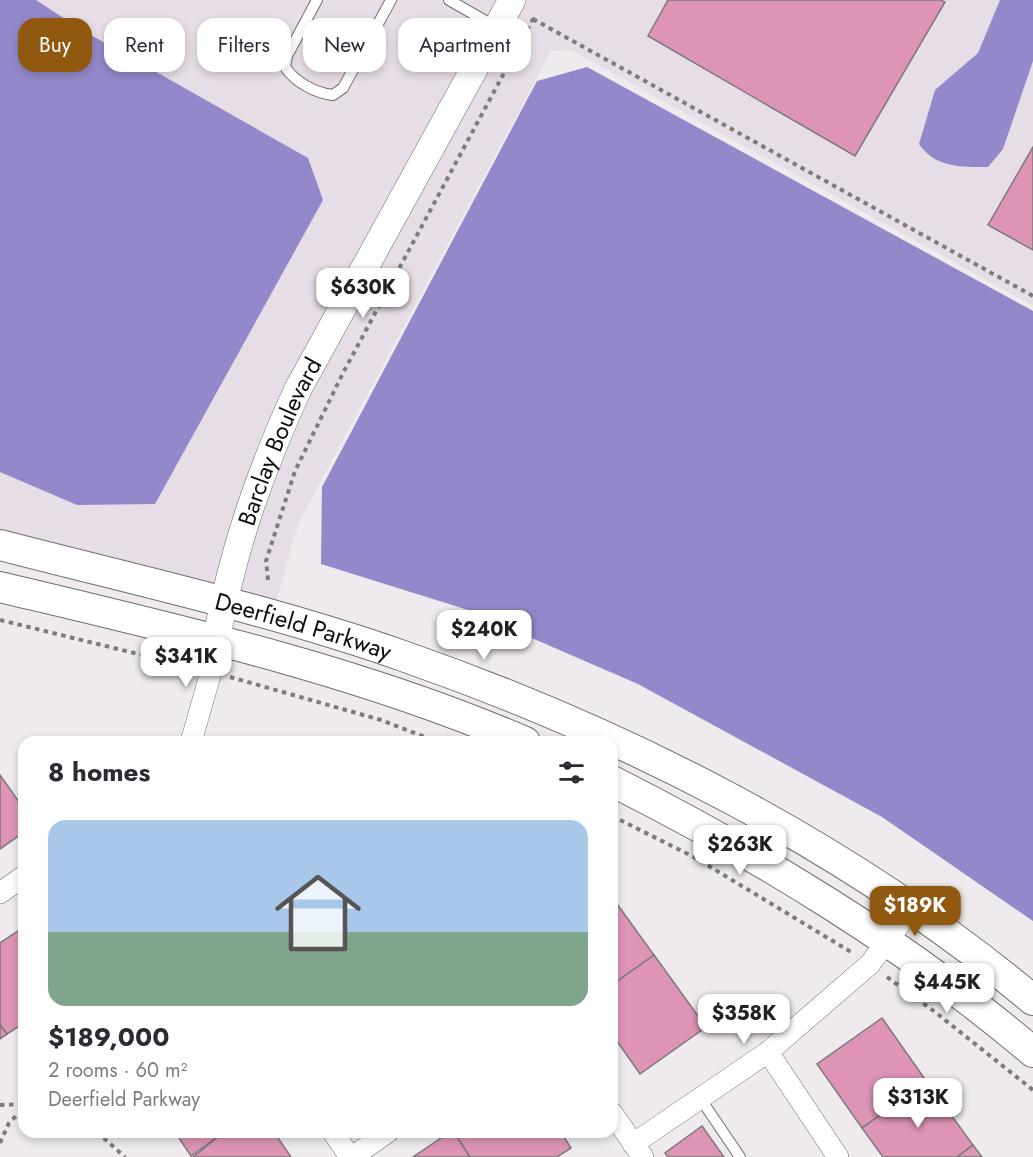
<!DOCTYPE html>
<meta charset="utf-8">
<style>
:root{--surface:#fff;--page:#f2f2f3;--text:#2b2b33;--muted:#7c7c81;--line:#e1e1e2;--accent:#90590f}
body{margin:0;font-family:Jost,sans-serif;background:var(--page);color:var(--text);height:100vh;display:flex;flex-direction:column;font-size:22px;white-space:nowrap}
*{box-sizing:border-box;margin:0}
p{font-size:20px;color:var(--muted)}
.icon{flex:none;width:33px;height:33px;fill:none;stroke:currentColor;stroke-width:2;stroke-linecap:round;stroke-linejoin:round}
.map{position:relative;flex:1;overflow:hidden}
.side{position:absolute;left:18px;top:736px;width:600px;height:402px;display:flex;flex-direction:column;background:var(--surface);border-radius:18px;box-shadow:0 3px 9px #0003}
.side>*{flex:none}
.guide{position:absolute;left:18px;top:18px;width:600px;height:54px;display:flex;gap:12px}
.price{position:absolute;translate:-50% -51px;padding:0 14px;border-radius:12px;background:#fff;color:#222;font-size:20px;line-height:39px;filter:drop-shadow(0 2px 3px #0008)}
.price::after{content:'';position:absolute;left:50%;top:36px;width:18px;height:14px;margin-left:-9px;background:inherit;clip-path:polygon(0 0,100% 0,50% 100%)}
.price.on{background:var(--accent);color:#fff}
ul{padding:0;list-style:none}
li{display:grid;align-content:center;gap:12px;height:318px;padding:0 30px}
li+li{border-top:2px solid var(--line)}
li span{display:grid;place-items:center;height:186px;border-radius:18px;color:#555}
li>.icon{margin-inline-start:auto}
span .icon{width:108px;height:108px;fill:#fffc;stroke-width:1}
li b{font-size:26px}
h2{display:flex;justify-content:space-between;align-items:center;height:72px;padding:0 30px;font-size:26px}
.tag{padding:0 21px;border-radius:18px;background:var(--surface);box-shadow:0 3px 9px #0003;font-size:21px;line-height:54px}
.tag.on{background:var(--accent);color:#fff}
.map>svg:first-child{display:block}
</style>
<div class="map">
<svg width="1033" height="1157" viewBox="0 0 1033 1157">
<rect width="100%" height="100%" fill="#eeeaed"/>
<path fill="#e7dde6" d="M0 0H1033V306L571 50 551 51 298 524 272 617 180 574 0 529Z"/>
<g fill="#9388ca">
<path d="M0 0H36L82 30 308 158 323 200 155 504 77 505 0 472Z"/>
<path d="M1000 0H1033V61L1003 149 988 167C962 167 935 168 919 144L935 90 978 53Z"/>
<path d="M587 67 1033 311V921L882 817 638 684 465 609 321 564 322 487 537 81Z"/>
</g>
<g fill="#dd94b6" stroke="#7d797a" stroke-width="1.5">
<path d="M668 0H941L945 2 855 156 648 36Z"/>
<path d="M1033 147V250L988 225Z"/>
<path d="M0 775 24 809V832L0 849Z"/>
<path d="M612 897 654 955 612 985Z"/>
<path d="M24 927V1023L7 1034 0 1025V943Z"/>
<path d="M654 955 706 1027 640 1074 612 1034V985Z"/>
<path d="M882 1018 927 1082 862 1128 817 1064Z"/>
<path d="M0 1025 7 1034 0 1039Z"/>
<path d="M927 1082 973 1145 957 1157H883L862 1128Z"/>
<path d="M702 1126 724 1157H668L665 1153Z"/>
<path d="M175 1132H224L191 1156Z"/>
<path d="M224 1132H274L291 1157H193Z"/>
<path d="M450 1132H454L470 1157H413Z"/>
<path d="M454 1132H561L571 1148 557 1157H470Z"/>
<path d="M973 1145 982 1157H957Z"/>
</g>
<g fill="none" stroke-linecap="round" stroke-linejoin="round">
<defs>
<g id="service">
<path d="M317 0 287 56 285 67C295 82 315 93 333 95L343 88 391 0"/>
<path d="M449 0 496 27"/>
<path d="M700 1098 740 1157"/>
</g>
<g id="minor">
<path d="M191 742 211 672 216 641"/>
<path d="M0 893 24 876"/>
<path d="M768 1052 838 1157"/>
<path d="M612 1113 643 1157"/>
<path d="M333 1132 350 1157"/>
<path d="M633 1144 768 1052 870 964 911 909"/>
<path d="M352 1157 388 1132"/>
</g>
<g id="tertiary">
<path id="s1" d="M216 641C233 549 259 474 298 389L512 0"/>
</g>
<g id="secondary">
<path id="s2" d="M0 545C135 580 272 610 403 656 627 734 851 848 1033 1000"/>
<path d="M0 587C176 629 358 670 525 742"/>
<path d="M612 781C762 857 904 943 1033 1052"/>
</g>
</defs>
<use href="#service" stroke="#706d70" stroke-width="12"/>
<use href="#minor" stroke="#706d70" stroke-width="22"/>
<use href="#tertiary" stroke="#706d70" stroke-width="28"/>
<use href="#secondary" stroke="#706d70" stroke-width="32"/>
<g stroke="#7d7b7c" stroke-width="4" stroke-dasharray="4.5 4.5" stroke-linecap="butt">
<path d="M533 19 1033 296"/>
<path d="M268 580 266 561 295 471 343 373 533 19 529 17"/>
<path d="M0 620 191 667"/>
<path d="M230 677 381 720 438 742"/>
<path d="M612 816 694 857 851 952"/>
<path d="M887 977 935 1012 1033 1090"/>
<path d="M0 1105 24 1104"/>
<path d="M97 1132 125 1157"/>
<path d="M0 1143 9 1123 24 1108"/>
</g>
<use href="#service" stroke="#fff" stroke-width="10"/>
<use href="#minor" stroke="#fff" stroke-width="21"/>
<use href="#tertiary" stroke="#fff" stroke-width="27"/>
<use href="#secondary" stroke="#fff" stroke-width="30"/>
</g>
<g text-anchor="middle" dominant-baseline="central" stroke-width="5" stroke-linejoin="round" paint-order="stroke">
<g font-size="24" fill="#0f0e0f" stroke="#fbf7fb">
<text stroke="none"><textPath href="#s1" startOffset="210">Barclay Boulevard</textPath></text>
<text stroke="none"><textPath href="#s2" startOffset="314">Deerfield Parkway</textPath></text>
</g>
</g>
</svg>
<b class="price" style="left:363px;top:319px">$630K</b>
<b class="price" style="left:484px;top:661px">$240K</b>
<b class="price" style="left:186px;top:688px">$341K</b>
<b class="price" style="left:740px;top:876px">$263K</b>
<b class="price on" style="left:915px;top:937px">$189K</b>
<b class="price" style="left:947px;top:1014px">$445K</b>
<b class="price" style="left:744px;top:1045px">$358K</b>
<b class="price" style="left:918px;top:1129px">$313K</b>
<div class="guide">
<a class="tag on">Buy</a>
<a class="tag">Rent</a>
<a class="tag">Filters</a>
<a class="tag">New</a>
<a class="tag">Apartment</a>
</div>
<section class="side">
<h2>8 homes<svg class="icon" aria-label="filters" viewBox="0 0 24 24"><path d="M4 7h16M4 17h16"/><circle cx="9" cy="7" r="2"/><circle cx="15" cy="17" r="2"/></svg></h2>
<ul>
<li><span style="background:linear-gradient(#a9c7e8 60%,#7fa58c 0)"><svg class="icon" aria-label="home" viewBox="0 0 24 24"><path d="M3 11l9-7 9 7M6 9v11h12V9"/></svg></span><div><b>$189,000</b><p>2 rooms · 60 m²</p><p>Deerfield Parkway</p></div></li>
</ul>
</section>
</div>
